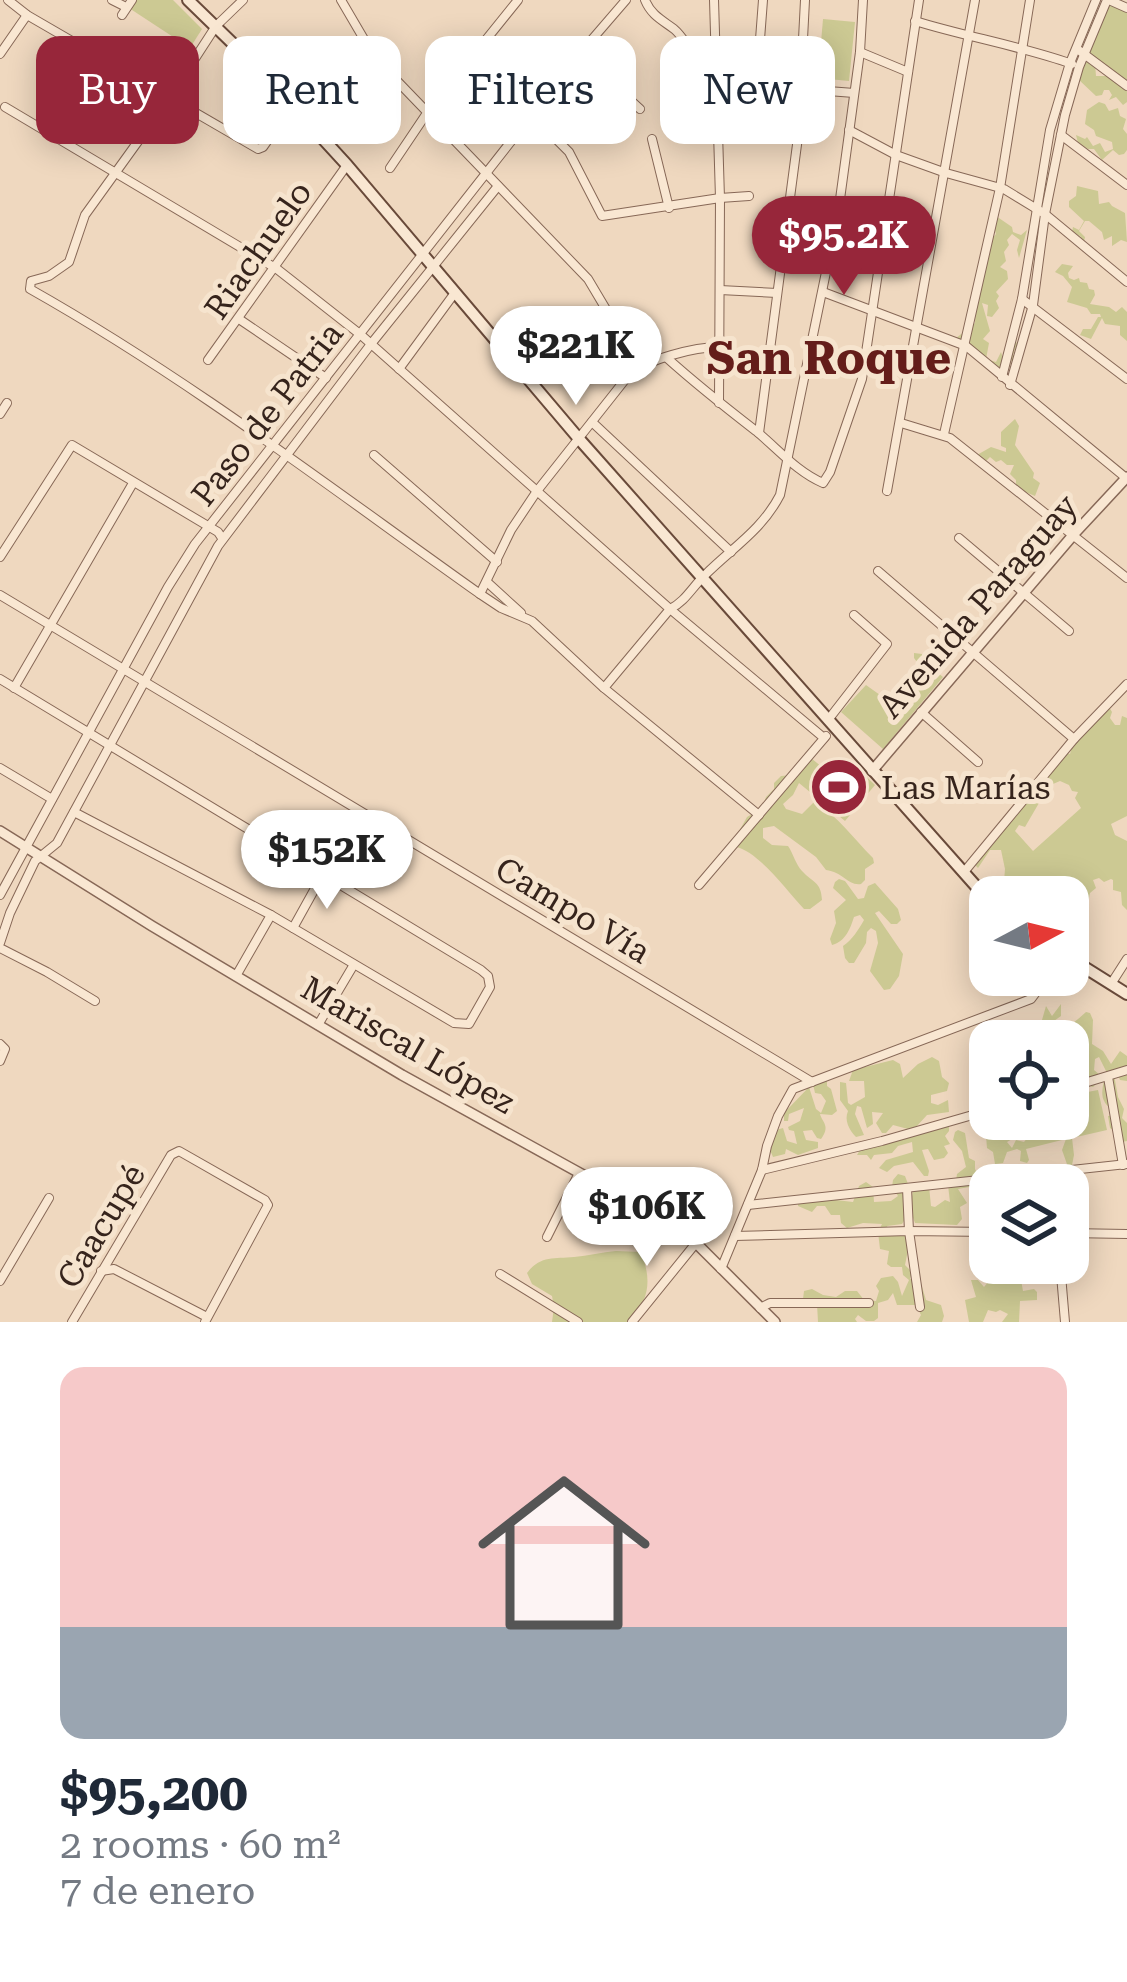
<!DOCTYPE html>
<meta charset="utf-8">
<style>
:root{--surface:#fff;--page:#f6f6f7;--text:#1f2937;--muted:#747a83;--line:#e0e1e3;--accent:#97263a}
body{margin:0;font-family:"Roboto Serif",serif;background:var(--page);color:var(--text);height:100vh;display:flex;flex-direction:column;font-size:45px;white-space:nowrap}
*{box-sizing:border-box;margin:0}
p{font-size:39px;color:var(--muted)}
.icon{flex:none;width:66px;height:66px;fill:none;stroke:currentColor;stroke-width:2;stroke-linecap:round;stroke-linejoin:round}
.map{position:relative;height:1322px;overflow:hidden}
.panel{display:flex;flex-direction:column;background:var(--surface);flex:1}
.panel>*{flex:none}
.guide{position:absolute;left:36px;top:36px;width:1056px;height:108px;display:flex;gap:24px}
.needle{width:78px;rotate:83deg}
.buttons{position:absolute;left:969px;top:876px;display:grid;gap:24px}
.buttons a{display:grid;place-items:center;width:120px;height:120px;border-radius:24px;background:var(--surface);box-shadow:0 6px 30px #0003;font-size:60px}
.price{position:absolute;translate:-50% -102px;padding:0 27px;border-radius:42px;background:#fff;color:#222;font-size:39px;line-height:78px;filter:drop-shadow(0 3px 6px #0008)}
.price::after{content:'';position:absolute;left:50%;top:72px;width:36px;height:27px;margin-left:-18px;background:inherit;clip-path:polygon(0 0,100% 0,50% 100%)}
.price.selected{background:var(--accent);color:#fff}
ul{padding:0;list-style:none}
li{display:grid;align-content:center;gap:24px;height:636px;padding:0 60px}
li+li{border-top:3px solid var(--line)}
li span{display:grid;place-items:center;height:372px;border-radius:24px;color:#555}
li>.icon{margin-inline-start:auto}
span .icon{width:216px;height:216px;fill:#fffc;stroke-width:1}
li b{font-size:51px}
.pill{padding:0 42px;border-radius:24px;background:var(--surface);box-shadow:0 6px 30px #0003;font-size:42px;line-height:108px}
.pill.selected{background:var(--accent);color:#fff}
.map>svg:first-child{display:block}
</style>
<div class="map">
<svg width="1127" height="1322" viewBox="0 0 1127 1322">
<rect width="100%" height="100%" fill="#efd8bf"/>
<g fill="#ccc993">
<path d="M134 0H173L202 29 190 48 129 8Z"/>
<path d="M1106 2 1127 11V81L1115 74 1127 83V102L1123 105 1116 97 1109 100 1112 95 1109 90H1104L1102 95 1096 96 1078 79 1083 57 1095 64 1096 76H1105L1113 71 1088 52Z"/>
<path d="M823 19 855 22 849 81 818 78Z"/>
<path d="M1099 102 1105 104 1109 111 1118 108 1120 116 1126 119 1123 129 1127 134V150L1124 154 1119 155 1113 150 1102 160 1094 149H1088L1078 143 1076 135 1085 139 1087 137 1093 146 1100 143 1105 152 1113 149 1112 142 1096 136 1094 130 1085 124 1087 110Z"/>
<path d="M1077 186 1098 191 1099 204 1109 202 1112 206 1125 213 1127 242 1121 240 1112 246V236L1104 240 1102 232 1089 221H1085L1079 231 1085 237 1084 242 1080 236 1072 232 1073 227 1079 230 1084 221 1069 207V201L1076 196Z"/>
<path d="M996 216 1012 227 1013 232 1021 235 1027 230 1019 258 1017 250 1020 240 1012 234 1007 240 1009 245 1004 252 1006 261 1000 267 1007 271 1008 279 996 292 999 296 996 301 999 308 992 317 987 316 988 305 982 303 990 331 983 339 989 343 986 359 996 362 1001 352 1004 361 1014 336 1017 344 1013 355H1016L1015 363 1012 360 1008 370H1005L1004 365 998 371 955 339 975 323 976 299 981 294C979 277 992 263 990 241L996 234 992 220Z"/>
<path d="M1062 264 1073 266 1068 273 1069 278 1074 280 1079 278 1080 282 1087 283 1089 289 1094 290 1095 295 1090 304 1109 307 1116 312 1122 307 1127 312V341L1120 335V326L1105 324 1102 318 1091 339 1080 335 1083 329H1091L1098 317H1101L1100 314H1091L1087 308 1067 302 1072 287 1063 276 1055 272Z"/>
<path d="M1015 419 1019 426 1015 445 1034 473 1033 478 1040 483 1035 496 1016 488V480L1010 474 1014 465H1007L1001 460 996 462 990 457 984 463 977 455 991 447 1006 452V448L1001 446V432Z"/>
<path d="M914 653 922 654 926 666 928 665 943 677 883 749 841 712 866 685 894 705 923 670 914 658Z"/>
<path d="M1109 707 1112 712 1110 718 1115 725H1120L1122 716 1127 718V816L1111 824 1115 835 1127 841V910L1122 905 1121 892 1113 890V880L1111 879 1104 882 1099 878 1093 880 1096 888 1090 893 1088 903 1083 904 1077 915 1068 910V897L1045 895 1038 884 1019 882 1003 894 1005 869 1001 850H990L978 868 974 864 1027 797 1036 795 1039 803 1025 827 1019 825 1015 831 1033 851 1081 808 1075 798 1078 792 1072 791 1069 785 1060 781 1046 787 1044 779 1064 752 1070 754 1074 738Z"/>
<path d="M811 758 834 777 849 760 875 785 845 821 799 783 793 795 783 804 786 809 802 814 814 802C838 816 853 838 873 858L874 863 865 869V880L861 884C848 886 843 872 826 870L816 857 774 826 763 828V838L772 845 788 846C793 853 796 865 802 871 813 883 821 881 822 900L810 909H804C787 891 758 851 736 847L733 842 747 817 762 808 766 797 774 789V783L781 776 792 775Z"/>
<path d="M839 879 845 881 858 899 864 898 868 886 875 883 898 909 901 920 897 924H891L879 911 875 913 903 954 899 976 890 989 884 990 870 971 878 943 876 931 871 928 867 932 866 943 854 963H849L845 958 843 946C852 940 859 929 864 920L860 915 854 917C850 929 846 941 832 945L830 939 836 923 834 911 846 900 833 888 835 882Z"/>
<path d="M1061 1004V1016L1051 1023 1052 1030C1065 1031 1076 1021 1086 1012L1090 1013 1093 1020 1092 1044 1103 1051 1111 1064 1120 1051 1127 1056V1081L1120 1080 1116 1070 1113 1069 1118 1097 1124 1109 1122 1118 1127 1123V1141L1122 1142 1116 1132 1110 1128 1108 1116 1115 1115V1111C1095 1101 1104 1085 1106 1071L1099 1057 1095 1059 1094 1070 1100 1075 1099 1081 1093 1087 1089 1086 1087 1076 1078 1073 1076 1077 1083 1085 1072 1095 1098 1090 1107 1130 1072 1138 1074 1155 1072 1165 1068 1167 1062 1150 1066 1139 1026 1149 1029 1160 1027 1163 1020 1161 1021 1151 1017 1149 1007 1152 1003 1163 995 1164 993 1152 987 1148 986 1136 990 1129 996 1127 998 1121 1005 1123 1010 1135 1014 1134V1138L1007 1142 1012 1148 1016 1140 1024 1142 1028 1137 1021 1131V1126H1014L1010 1119H1068V1041L1048 1039 1046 1024 1042 1020 1046 1006 1052 1016Z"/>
<path d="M932 1057 939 1061 942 1077 949 1083 947 1091 931 1095V1103L938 1105 948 1100 949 1112 927 1115 916 1127 908 1129 893 1125 886 1133H882L876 1123 883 1113 872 1112 873 1124 867 1128 861 1107 857 1106 855 1114 864 1135 856 1137C849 1130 844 1120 848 1111L840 1100V1082L846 1083 848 1103 851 1105 865 1097 864 1081H849L853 1070 893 1060 900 1064 903 1078 918 1064Z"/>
<path d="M827 1079V1086L831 1089 837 1111 832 1115 820 1114C822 1122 831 1126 821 1139L817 1138 812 1130 803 1131 806 1140 818 1142V1148L798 1155 786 1149 785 1154 773 1157 770 1150 776 1130 783 1128 787 1141 797 1144 794 1131 789 1130 788 1127 800 1121 804 1108 789 1114 788 1121H784V1113L809 1087 816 1109 821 1113 826 1101 821 1094 815 1093 813 1084Z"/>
<path d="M949 1123V1131L945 1136 950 1144 944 1146 948 1153 944 1158 934 1160 928 1149 922 1150 929 1171 928 1176H924L913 1162 894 1166 887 1172 879 1168 886 1160 913 1152 912 1142 898 1146 892 1153 874 1155 871 1160 867 1155H857L860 1150Z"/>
<path d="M958 1130 965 1133 969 1158 975 1161V1169L979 1177 991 1182 988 1189 990 1222 985 1224C976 1212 982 1202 979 1188L975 1186 958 1189 967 1203 960 1207 962 1219 957 1225 915 1223 910 1210 913 1190 929 1186 931 1206 935 1207 945 1200 950 1202 948 1185 956 1181 957 1174 966 1167 962 1151 953 1140 955 1132Z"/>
<path d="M898 1174 905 1176 908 1184 903 1201 907 1216 902 1224 887 1226 889 1231 905 1232 908 1250 905 1265 912 1272 910 1279 920 1280 926 1300 941 1305 944 1316 942 1322H917L921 1315 916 1305H897L893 1293 888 1300 878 1303V1318L874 1321H866L858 1315 855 1319 857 1322H818L817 1304 803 1299 804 1291 812 1289 823 1295 836 1297 845 1291H857L864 1300 876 1301 879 1291 876 1286 881 1278 893 1276 898 1282 902 1296 909 1280 903 1275 902 1267H891L887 1264 889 1251 880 1249 878 1232 882 1224 863 1223 847 1228 841 1223 840 1215H831L825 1206H817L812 1212 798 1206V1202L807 1194 832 1193 836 1200 853 1202 859 1186 866 1182 873 1187 874 1202 891 1201 898 1196 892 1187 893 1180Z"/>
<path d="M616 1251 641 1252C652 1281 649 1296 632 1322H552L554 1307 552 1296 532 1284 527 1273C541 1255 554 1259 574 1257 588 1256 602 1252 616 1251Z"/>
<path d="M990 1252V1263H1006L1009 1277 1014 1276 1021 1280 1023 1291 1034 1289 1037 1292V1300L1020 1301 1019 1322H1002L1008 1314 1000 1310 996 1312 988 1310 983 1322H969L965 1300 976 1297 971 1280H978L984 1287 989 1281 979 1275 977 1265 979 1257Z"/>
</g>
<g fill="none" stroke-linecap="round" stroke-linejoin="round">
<defs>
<g id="minor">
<path d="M8 0 27 15 258 149 263 147 292 106"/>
<path d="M112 0 126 7"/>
<path d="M243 0 216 26 170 97 85 215 69 262 49 276 31 281 30 289C188 378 332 489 480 594L501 608 532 621 604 688 759 815"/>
<path d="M341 0 375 58 588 279 629 348"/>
<path d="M645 0C651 15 662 20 674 29 686 39 688 52 702 60L800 67"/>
<path d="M714 0 720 198 719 403"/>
<path d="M1109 0 1127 8"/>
<path d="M122 15 132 0"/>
<path d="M915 21C967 37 1021 46 1072 64"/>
<path d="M1080 51 1127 86"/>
<path d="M860 52 908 72"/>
<path d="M0 54 27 15"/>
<path d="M572 66 606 78 640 109"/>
<path d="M802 89 854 93"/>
<path d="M755 105 763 0"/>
<path d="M5 107 277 269 361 335 670 609 824 738"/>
<path d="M530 120 550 133 569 152 602 216 720 198 749 196"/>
<path d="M849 130 896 155 946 173 1004 189 1045 214 1127 282"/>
<path d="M1061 135 1127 185"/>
<path d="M652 139 669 208"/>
<path d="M390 168 427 113 518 0"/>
<path d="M720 290 777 293"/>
<path d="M823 292 966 346 1126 478"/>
<path d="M1022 299 1127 379"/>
<path d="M239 319 326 378"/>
<path d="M667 358C696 384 725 407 756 431 778 449 797 472 823 483L830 472 862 379 919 0"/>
<path d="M208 360 347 165"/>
<path d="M399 369 454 294"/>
<path d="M1002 377 1022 299 1050 130 1070 63 1096 0"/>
<path d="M1010 385 1033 305 1045 214 1065 115 1079 67 1107 0"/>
<path d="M0 414 7 403"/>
<path d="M592 422 731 552"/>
<path d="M901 423 950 438 1127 578"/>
<path d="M759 433 798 137 805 0"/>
<path d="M944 434 1000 188 1030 0"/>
<path d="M374 455 497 562"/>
<path d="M887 491 975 0"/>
<path d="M959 538 1069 631"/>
<path d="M0 557 72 445 218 532 222 538"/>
<path d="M878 571 1074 739"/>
<path d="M487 582 521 613"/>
<path d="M480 594 511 530 537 491 628 376C647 359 694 347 720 347"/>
<path d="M0 595 812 1082"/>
<path d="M0 679 481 970 488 976 490 987 469 1024 454 1023 271 915 74 812"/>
<path d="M14 688 133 483"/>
<path d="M604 688 670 609C685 602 693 586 705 575 732 548 762 530 780 495L838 214 860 52 863 0"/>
<path d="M921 712 978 762"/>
<path d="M828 720 887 644 854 615"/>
<path d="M0 768 52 799"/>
<path d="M964 872 1074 739 1127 684"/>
<path d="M699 885 826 736"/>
<path d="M0 895 168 587 195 544 582 51 626 0"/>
<path d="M293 928 323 874"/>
<path d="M0 943 10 913 35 861 57 843 218 546 371 344 498 186"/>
<path d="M0 948 47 972 95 1001"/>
<path d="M236 976 271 915"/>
<path d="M1111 984 1127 959"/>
<path d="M318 1025 353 966"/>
<path d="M0 1044 5 1049 0 1061"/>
<path d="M1108 1077 1123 1165"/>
<path d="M1068 1088 1127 1070"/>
<path d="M762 1170 882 1141 990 1110"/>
<path d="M907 1188 909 1231 920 1307"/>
<path d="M748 1205 1127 1164"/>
<path d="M1068 1233 1127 1234"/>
<path d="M735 1236 909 1231 990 1232"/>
<path d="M547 1237 579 1173"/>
<path d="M1060 1263 1065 1322"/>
<path d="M721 1269 762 1170 767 1146 778 1116 793 1089 1031 999 1049 975"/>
<path d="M101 1271 114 1269 207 1317"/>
<path d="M500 1274 578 1322"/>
<path d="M0 1281 49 1198"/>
<path d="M760 1308 770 1303H869"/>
<path d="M72 1322 171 1155 179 1151 265 1200 268 1205 205 1322"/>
<path d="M632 1322 696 1243"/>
</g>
<g id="tertiary">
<path d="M872 771 1074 534 1127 477"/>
<path d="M0 831 152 926 402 1075 663 1219 696 1243 775 1322"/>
</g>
<g id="secondary">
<path d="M188 0 259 69 347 165 580 440 990 902"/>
<path d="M1068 957 1127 994"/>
</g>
</defs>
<use href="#minor" stroke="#876857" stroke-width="10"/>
<use href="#tertiary" stroke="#876857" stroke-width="12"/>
<use href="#secondary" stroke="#694a3a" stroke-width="14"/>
<use href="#minor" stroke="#f9e7d2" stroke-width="8"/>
<use href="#tertiary" stroke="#f9e7d2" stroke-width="9"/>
<use href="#secondary" stroke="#f9e7d2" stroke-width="10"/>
</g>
<defs>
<symbol id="stadium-disc" viewBox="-11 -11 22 22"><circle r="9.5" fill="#97263a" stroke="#f6e4ce"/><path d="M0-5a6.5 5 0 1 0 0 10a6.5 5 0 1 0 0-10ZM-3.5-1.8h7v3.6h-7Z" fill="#fff"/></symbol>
</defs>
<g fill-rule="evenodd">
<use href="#stadium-disc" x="806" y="754" width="66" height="66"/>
</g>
<g text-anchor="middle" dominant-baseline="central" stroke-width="10" stroke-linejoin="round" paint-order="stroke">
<g font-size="33" fill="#36241c" stroke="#f6e4ce">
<text transform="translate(258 250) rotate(-55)">Riachuelo</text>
<text transform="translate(267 414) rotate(-52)">Paso de Patria</text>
<text transform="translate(978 606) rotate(-49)">Avenida Paraguay</text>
<text transform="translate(573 910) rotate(31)">Campo Vía</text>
<text transform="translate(408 1045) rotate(30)">Mariscal López</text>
<text transform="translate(101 1226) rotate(-59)">Caacupé</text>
</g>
<g font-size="33" fill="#36241c" stroke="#f6e4ce" text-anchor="start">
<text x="881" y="787">Las Marías</text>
</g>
<g font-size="45" font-weight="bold" fill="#641d1a" stroke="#f6e4ce">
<text x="829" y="358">San Roque</text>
</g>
</g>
</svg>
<div class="buttons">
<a><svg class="needle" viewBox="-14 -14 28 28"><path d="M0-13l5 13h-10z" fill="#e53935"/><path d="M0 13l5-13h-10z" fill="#747a83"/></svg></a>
<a><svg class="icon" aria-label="locate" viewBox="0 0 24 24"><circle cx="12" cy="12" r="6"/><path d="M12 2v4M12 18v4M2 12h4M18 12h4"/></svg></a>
<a><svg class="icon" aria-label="layers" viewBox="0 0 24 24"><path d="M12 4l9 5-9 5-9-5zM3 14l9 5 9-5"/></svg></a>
</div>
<b class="price selected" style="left:844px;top:298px">$95.2K</b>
<b class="price" style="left:576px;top:408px">$221K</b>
<b class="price" style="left:327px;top:912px">$152K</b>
<b class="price" style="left:647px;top:1269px">$106K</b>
<div class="guide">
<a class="pill selected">Buy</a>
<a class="pill">Rent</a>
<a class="pill">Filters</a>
<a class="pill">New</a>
</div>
</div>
<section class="panel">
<ul>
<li><span style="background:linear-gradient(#f6c9c9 70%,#9aa5b1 0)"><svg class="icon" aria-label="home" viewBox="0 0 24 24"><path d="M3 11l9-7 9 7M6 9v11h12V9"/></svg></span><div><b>$95,200</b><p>2 rooms · 60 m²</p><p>7 de enero</p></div></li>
</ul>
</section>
